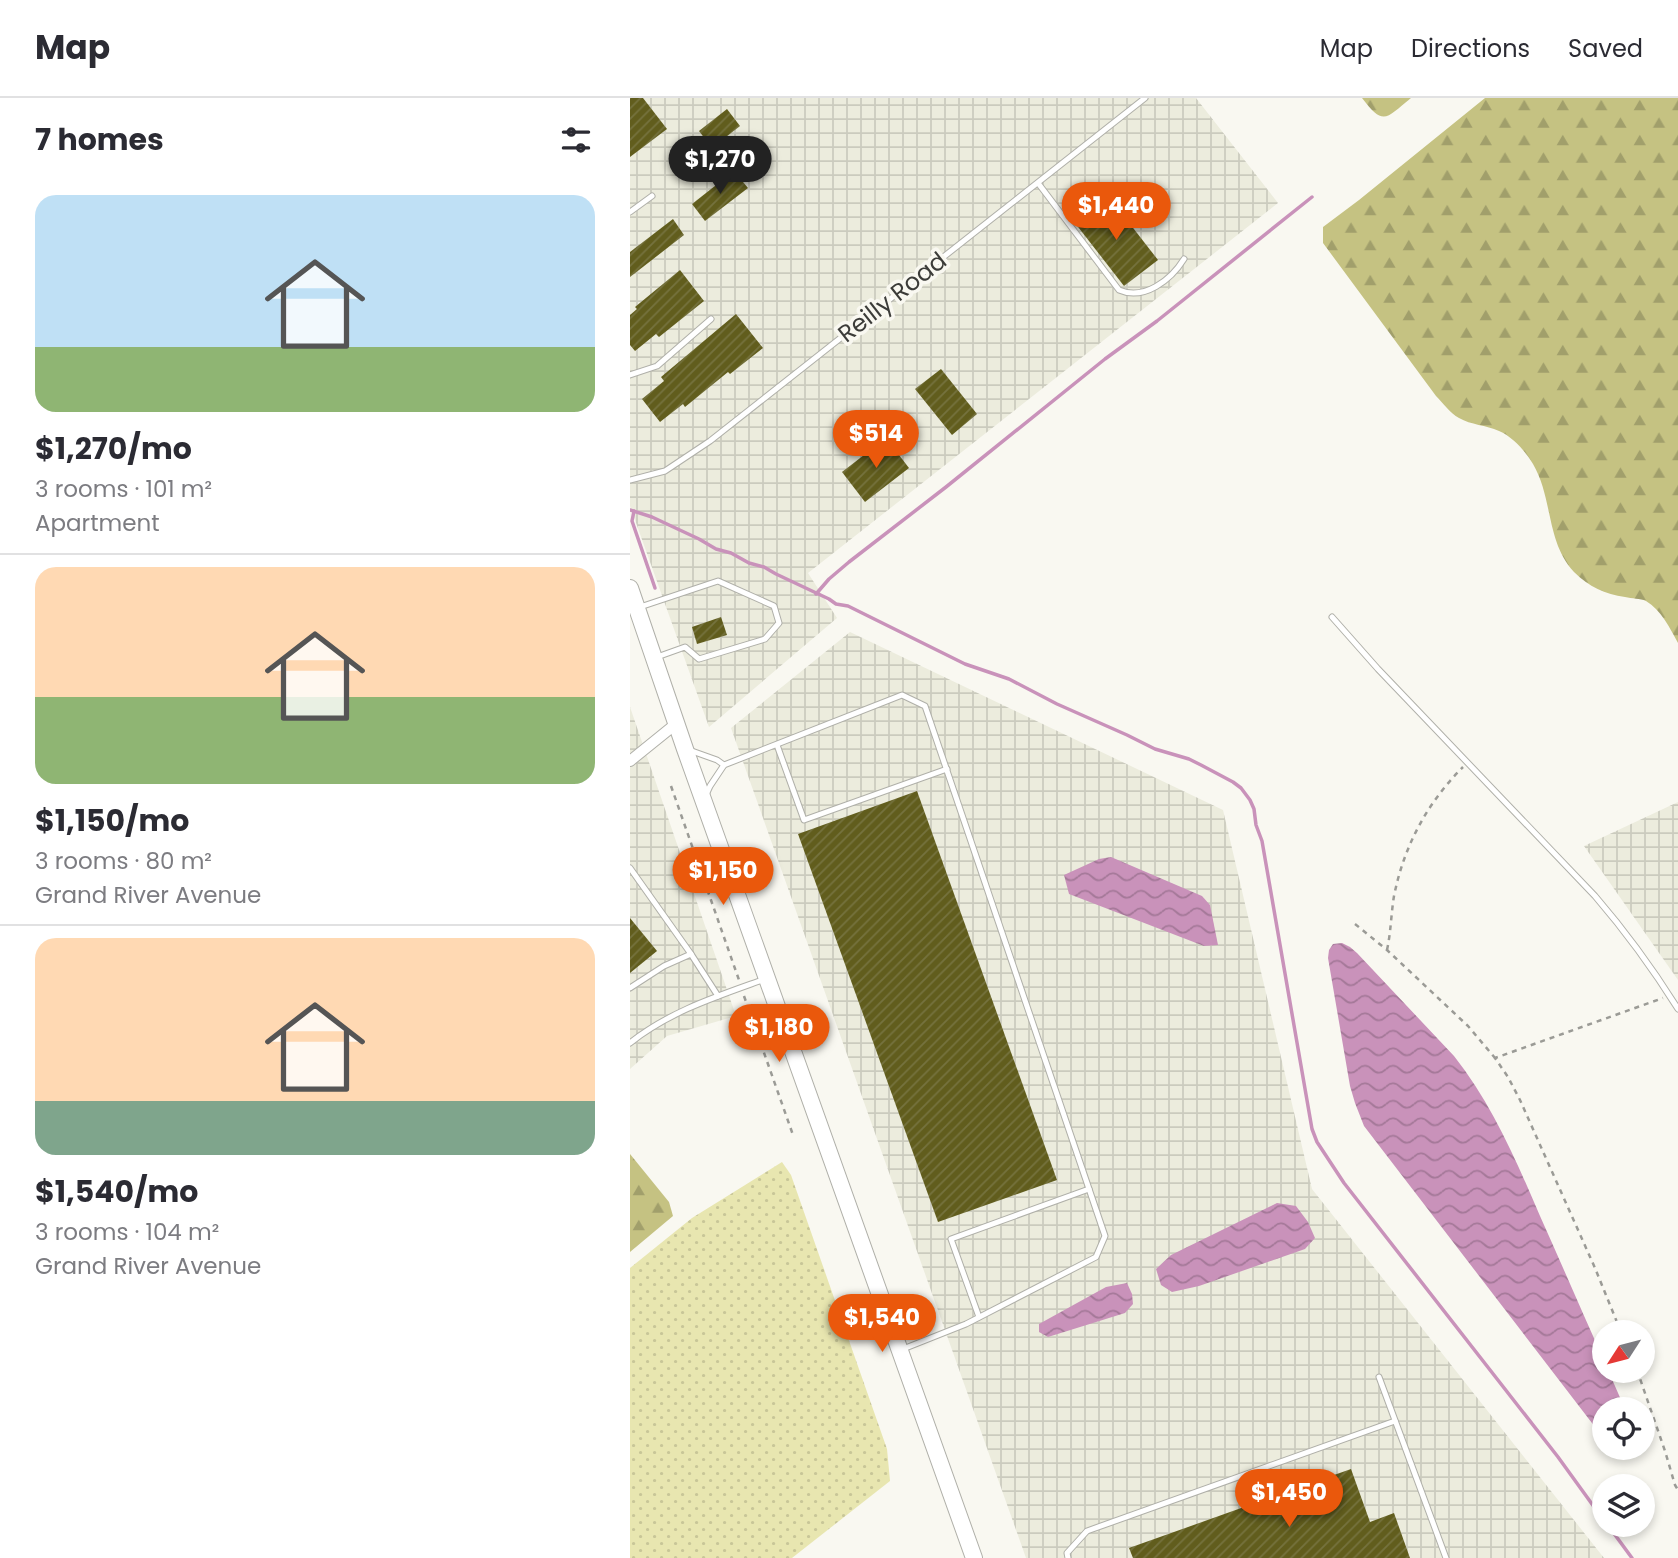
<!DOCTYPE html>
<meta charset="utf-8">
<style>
:root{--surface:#fff;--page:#f2f2f3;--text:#2b2b33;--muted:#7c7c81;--line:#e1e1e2;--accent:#ea580c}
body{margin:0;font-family:Poppins,sans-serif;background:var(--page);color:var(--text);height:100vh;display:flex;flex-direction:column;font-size:26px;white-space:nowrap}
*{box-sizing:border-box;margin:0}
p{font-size:23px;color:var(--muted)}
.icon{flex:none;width:38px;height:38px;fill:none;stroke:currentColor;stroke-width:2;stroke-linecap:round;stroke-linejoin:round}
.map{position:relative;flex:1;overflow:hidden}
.details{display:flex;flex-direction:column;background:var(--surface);width:630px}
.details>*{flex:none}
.needle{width:46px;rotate:234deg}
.controls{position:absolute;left:962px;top:1222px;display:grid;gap:14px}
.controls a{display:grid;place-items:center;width:63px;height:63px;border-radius:50%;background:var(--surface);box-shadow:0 4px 10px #0003;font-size:35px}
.price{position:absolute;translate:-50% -60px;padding:0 16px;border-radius:24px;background:var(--accent);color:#fff;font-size:23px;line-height:46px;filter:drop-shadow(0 2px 4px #0008)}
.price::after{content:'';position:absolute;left:50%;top:42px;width:21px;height:16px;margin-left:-10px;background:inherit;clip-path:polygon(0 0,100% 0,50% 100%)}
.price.active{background:#222;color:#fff}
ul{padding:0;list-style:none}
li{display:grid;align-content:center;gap:14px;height:371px;padding:0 35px}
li+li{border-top:2px solid var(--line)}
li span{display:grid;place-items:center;height:217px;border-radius:21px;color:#555}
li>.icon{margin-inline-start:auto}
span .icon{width:126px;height:126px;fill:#fffc;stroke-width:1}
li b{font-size:30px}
h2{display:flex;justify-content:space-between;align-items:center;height:84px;padding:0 35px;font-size:30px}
header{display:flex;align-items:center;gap:42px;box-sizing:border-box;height:98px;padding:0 35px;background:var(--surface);border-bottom:2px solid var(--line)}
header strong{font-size:33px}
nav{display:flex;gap:38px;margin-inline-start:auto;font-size:24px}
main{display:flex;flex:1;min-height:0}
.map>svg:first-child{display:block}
</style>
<header>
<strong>Map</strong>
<nav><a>Map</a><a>Directions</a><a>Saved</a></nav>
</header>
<main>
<section class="details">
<h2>7 homes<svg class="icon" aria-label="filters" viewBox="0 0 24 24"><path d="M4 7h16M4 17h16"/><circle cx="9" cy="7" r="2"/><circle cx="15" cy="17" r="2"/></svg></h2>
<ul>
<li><span style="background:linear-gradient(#bfe0f5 70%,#8fb573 0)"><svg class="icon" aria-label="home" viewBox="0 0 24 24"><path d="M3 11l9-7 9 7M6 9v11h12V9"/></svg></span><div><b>$1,270/mo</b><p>3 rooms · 101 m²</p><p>Apartment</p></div></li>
<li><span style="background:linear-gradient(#ffd9b3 60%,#8fb573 0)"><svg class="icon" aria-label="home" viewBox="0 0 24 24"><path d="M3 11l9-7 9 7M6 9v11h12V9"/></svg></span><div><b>$1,150/mo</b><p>3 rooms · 80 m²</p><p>Grand River Avenue</p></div></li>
<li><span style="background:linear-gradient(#ffd9b3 75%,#7fa58c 0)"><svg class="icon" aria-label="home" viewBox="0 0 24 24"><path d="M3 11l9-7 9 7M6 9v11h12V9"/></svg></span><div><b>$1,540/mo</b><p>3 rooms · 104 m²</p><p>Grand River Avenue</p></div></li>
</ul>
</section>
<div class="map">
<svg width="1048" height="1460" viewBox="0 0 1048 1460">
<defs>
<pattern id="industrial-grid" width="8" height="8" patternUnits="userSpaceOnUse" patternTransform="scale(1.75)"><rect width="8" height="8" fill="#ececdd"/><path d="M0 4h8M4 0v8" fill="none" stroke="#cbcbbe"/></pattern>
<pattern id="grass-dots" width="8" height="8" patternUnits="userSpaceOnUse" patternTransform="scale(1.75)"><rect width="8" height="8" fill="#e8e6b0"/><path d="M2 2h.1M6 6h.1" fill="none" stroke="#c8c698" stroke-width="1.8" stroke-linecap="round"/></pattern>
<pattern id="forest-firs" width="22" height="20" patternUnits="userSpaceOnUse" patternTransform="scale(1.75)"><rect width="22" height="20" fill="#c5c282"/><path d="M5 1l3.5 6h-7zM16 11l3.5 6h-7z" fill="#a19f6b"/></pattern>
<pattern id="water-waves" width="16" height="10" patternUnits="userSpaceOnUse" patternTransform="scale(1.75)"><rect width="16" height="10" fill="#c992ba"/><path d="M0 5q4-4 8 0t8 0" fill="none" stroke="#a47898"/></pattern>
<pattern id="building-hatch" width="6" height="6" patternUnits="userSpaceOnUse" patternTransform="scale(1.75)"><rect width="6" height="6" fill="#615d1d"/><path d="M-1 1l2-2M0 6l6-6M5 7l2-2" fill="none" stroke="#75723e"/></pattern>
</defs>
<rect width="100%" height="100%" fill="#f9f8f1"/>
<g fill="url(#industrial-grid)">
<path d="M0 0H566L648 105 178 475 207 520 79 629 0 408Z"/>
<path d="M220 534 593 712 682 1091 974 1460H396L101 630Z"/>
<path d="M0 609 106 918 37 938 0 971Z"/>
<path d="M1048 704V882L954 748Z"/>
</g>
<path fill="url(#grass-dots)" d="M152 1064 161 1077 257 1351 260 1383 162 1460H0V1170L62 1120Z"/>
<g fill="url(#forest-firs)">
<path d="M732 0H781C756 20 754 29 732 0Z"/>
<path d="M855 0H1048V545C1040 530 1031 512 1016 503 1010 500 1002 501 995 499 975 496 959 489 944 474 916 444 923 400 903 366 895 353 883 339 869 333 856 327 841 327 829 320 820 315 813 305 806 298L693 145V129L729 102Z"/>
<path d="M0 1056 39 1104 43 1118 0 1154Z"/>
</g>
<g fill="url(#water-waves)">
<path d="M481 759 572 798 580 807 588 847 574 848 439 796 434 777 469 761Z"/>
<path d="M712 845 720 849 727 855 824 958C862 1006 886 1062 910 1118 932 1167 953 1216 975 1265V1272H978L995 1311H975V1342L734 1028 725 1005 720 988 698 860 699 852 703 846Z"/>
<path d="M647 1105 666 1108 678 1124 685 1140 675 1151 569 1188 542 1194 531 1187 526 1171 541 1157Z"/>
<path d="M497 1185 502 1196 503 1206 495 1215 418 1239 409 1234V1226L476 1189Z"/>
</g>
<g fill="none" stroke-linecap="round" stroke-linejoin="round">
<g stroke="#c992ba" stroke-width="3.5">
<path d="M0 412 22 419 69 441 86 451 101 455 119 465 134 469 146 476 199 501 206 506 218 508 335 566 379 581 427 606 497 637 525 651 559 661 571 667 603 684 611 690 620 702 624 711 626 727 632 743 682 1031 687 1044 714 1085 928 1359 975 1424"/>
<path d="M4 413 2 423 25 490"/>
<path d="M186 496 199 481 219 464 316 389 475 261 527 223 682 99"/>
<path d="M977 1426 1002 1460"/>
</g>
</g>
<g fill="url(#building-hatch)">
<path d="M0 0H13L37 31 0 59Z"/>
<path d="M97 11 110 28 82 50 69 33Z"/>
<path d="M104 73 118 90 75 123 62 106Z"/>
<path d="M479 99 528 162 494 188 445 125Z"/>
<path d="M43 121 54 137 0 179V154Z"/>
<path d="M50 172 74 203 29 239 26 236 5 253 0 247V217L7 211 5 209Z"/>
<path d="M106 216 133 250 100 276 98 274 55 309 53 306 30 324 12 301 34 283 31 279Z"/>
<path d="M311 271 347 316 322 337 285 291Z"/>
<path d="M256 340 279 370 235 404 212 374Z"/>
<path d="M91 519 97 537 67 546 62 529Z"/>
<path d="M287 693 427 1082 308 1124 168 736Z"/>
<path d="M0 820 27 853 0 875Z"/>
<path d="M721 1371 740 1424 764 1415 780 1460H503L499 1450Z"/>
</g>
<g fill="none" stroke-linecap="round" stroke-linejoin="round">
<defs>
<g id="lane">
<path d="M408 85 489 192C514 203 541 182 554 161"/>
<path d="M0 114 22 98"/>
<path d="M0 277 27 268 81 221"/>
<path d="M0 382 35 373 80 343 515 0"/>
<path d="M7 510 88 483 144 508 149 525 135 541 69 561 55 549 27 559"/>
<path d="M702 519 748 571 965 798C996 834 1023 871 1048 911"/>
<path d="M147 647 174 722 317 671"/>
<path d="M59 652 87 662 94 667"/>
<path d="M75 699 80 688 94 667 272 597 295 608 475 1138 466 1159 336 1226 273 1251"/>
<path d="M0 770 61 856 88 898"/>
<path d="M0 890 34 868 61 856"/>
<path d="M0 945C40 913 88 898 135 881"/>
<path d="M349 1219 321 1141 459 1091"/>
<path d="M749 1279 816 1460"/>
<path d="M438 1460 437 1455 457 1433 765 1323"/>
</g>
<path id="street" d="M0 663 47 625"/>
<path id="secondary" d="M0 490 55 651 344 1460"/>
</defs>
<use href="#lane" stroke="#b0b0a9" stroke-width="7"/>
<use href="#street" stroke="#b0b0a9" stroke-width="12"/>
<use href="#secondary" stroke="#b0b0a9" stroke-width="18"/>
<g stroke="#9b9b96" stroke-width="2.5" stroke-dasharray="5 5" stroke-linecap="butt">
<path d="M41 688 109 882"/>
<path d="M725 826 757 852 838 928 865 960"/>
<path d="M757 852C761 834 761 816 764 798 774 748 797 705 833 669"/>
<path d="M114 898 163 1037"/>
<path d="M991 1234 965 1170 890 1002 878 979 865 960 1033 900"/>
<path d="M1007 1272 1035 1353 1045 1387 1048 1392"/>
</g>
<use href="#lane" stroke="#fff" stroke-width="5"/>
<use href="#street" stroke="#fff" stroke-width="10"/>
<use href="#secondary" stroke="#fff" stroke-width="16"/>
</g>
<g text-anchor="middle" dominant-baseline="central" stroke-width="7" stroke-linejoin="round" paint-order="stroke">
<g font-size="24" fill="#3c3c39" stroke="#f9f8f1">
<text transform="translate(262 199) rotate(-38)">Reilly Road</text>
</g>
</g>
</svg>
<div class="controls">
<a><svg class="needle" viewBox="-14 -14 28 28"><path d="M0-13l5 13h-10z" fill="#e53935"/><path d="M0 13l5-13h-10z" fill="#7c7c81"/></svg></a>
<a><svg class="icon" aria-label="locate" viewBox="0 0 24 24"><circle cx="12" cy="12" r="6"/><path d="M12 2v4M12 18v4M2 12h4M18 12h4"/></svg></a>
<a><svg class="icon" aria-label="layers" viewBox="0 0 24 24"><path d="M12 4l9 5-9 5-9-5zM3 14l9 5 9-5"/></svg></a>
</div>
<b class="price active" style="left:90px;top:98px">$1,270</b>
<b class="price" style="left:486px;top:144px">$1,440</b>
<b class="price" style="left:246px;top:372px">$514</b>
<b class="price" style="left:93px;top:809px">$1,150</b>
<b class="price" style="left:149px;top:966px">$1,180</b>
<b class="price" style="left:252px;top:1256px">$1,540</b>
<b class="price" style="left:659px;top:1431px">$1,450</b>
</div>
</main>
